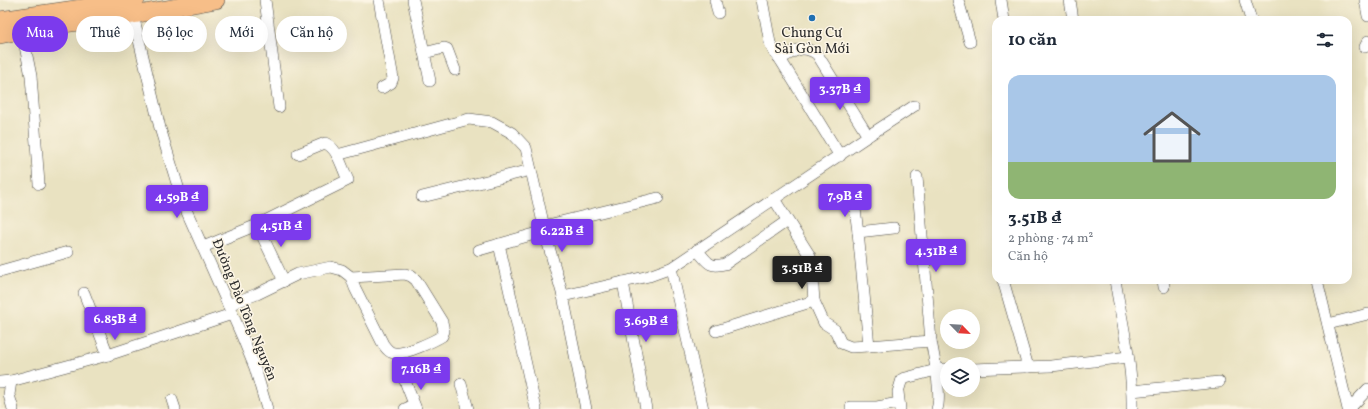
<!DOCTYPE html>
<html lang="vi">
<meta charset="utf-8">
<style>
:root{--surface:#fff;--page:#f6f6f7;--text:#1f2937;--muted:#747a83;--accent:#7c3aed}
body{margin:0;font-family:Vollkorn,serif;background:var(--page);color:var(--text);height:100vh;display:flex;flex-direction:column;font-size:15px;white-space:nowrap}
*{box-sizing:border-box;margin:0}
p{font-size:13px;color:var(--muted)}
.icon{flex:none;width:22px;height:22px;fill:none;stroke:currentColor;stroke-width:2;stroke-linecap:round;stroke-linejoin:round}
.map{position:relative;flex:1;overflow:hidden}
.side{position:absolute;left:992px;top:16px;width:360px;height:268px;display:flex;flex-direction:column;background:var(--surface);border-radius:12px;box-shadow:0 4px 16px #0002}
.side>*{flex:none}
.hud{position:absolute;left:12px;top:16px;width:380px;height:36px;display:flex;gap:8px}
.needle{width:26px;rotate:115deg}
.fabs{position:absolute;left:940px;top:309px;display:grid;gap:8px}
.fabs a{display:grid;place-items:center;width:40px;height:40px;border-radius:50%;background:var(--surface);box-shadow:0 4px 16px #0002;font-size:20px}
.price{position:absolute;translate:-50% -34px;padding:0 9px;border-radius:4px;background:var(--accent);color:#fff;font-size:13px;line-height:26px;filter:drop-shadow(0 1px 2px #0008)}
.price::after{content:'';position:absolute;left:50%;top:24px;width:12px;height:9px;margin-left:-6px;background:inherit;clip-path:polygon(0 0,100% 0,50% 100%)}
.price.selected{background:#222;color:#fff}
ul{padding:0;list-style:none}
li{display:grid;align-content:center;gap:8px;height:212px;padding:0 16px}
li span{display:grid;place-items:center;height:124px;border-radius:12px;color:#555}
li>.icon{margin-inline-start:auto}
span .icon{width:72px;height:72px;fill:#fffc;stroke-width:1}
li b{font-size:17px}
h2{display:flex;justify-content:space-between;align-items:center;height:48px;padding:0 16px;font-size:17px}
.tag{padding:0 14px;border-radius:18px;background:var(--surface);box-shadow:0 4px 16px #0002;font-size:14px;line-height:36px}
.tag.selected{background:var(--accent);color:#fff}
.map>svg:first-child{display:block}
</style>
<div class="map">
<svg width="1368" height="409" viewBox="0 0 1368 409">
<rect width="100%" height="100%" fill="#fcf5e5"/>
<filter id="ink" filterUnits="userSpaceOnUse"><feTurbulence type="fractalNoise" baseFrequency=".025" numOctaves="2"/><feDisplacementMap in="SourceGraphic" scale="8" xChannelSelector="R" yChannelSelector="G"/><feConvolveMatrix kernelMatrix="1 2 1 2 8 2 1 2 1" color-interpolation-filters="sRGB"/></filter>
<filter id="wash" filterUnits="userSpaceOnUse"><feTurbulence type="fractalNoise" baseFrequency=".012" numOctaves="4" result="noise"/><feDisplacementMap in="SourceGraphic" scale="16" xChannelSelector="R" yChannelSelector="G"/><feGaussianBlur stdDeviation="0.9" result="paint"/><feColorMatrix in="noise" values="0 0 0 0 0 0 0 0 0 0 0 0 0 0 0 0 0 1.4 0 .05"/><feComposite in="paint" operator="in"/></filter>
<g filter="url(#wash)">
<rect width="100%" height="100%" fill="#e9e2c1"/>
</g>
<g filter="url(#ink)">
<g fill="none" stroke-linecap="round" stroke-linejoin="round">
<defs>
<g id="street">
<path d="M265 0 279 107"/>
<path d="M379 0 393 78 391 83 382 88"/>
<path d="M413 0 430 81"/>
<path d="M715 0 718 13"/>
<path d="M762 0 770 43 774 52 780 59 840 156"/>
<path d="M958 0 970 42"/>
<path d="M1001 0 1004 20"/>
<path d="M1070 0 1073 20"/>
<path d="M1245 0 1251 20"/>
<path d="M1365 0 1368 16"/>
<path d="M133 15 160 128 183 203 242 336 255 368 267 409"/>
<path d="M22 31 31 76 39 184"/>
<path d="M1365 47 1368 41"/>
<path d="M424 53 444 48 447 49 455 70"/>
<path d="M868 136 914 106"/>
<path d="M337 155 469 119 492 122 512 133 526 148 547 240 563 296 586 409"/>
<path d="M917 177 931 341C934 356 942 396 937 409"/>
<path d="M422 197 531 170"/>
<path d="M854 201 858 232"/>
<path d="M257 225 284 281"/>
<path d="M544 226 658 198"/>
<path d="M894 228 858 232 869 346 931 341"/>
<path d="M499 244 536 409"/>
<path d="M203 247 257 225 348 180C342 168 338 148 325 143L298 154"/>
<path d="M479 250 545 231"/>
<path d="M697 250C708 262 708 268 725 264L787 221"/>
<path d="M671 268 703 409"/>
<path d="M0 271 68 252"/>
<path d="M1003 280 1028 367"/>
<path d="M1115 280C1122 323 1133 366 1132 409"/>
<path d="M1163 280 1164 287"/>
<path d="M1317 280 1348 409"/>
<path d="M623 282 646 409"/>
<path d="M84 293 108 355"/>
<path d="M563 296 649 276 671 268 868 136 817 54C801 44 795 51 780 59"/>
<path d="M814 301 824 323 835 330 841 343 851 347 869 346"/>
<path d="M228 305 257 294 298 274 331 267 342 270 351 277 355 288 383 344C386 348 389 353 395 353 404 355 434 341 442 336L444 331 442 322 416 280 411 276 405 274 351 277"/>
<path d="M1328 324 1368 314"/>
<path d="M716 331 814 301 811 260 810 256 774 199"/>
<path d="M973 369 1051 366 1128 357"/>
<path d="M11 381 9 395 13 409"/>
<path d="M405 381 416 409"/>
<path d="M0 382 11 381 108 355 232 314"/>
<path d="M461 384 468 409"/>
<path d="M1132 391 1219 382"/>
<path d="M172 400 175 409"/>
<path d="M405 409 414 405"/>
<path d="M851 409V407H877L899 403"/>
<path d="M900 409 898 392 902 379 936 370 947 369"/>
<path d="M1349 409 1368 389"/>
</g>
<g id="primary">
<path d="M0 20 136 0"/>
<path d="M0 35 40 27 133 15 216 0"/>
</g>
</defs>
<use href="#street" stroke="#484642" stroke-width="12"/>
<use href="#primary" stroke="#484642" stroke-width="18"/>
<use href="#street" stroke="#fff" stroke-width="11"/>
<use href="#primary" stroke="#f7be88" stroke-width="17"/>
</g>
</g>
<circle fill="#1f6fb2" stroke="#fcf5e5" stroke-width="1.5" cx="812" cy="18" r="4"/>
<g text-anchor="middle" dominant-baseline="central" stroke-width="3" stroke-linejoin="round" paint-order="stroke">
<g font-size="14" fill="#2b2b2b" stroke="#fcf5e5">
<text x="812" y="33">Chung Cư<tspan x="812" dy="16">Sài Gòn Mới</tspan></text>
</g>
<g font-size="14" fill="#2b2b2b" stroke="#fcf5e5">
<text transform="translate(244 310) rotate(68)">Đường Đào Tông Nguyên</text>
</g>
</g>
</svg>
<div class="fabs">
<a><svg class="needle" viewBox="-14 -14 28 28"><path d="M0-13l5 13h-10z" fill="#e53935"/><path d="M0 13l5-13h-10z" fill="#747a83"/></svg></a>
<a><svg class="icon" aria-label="layers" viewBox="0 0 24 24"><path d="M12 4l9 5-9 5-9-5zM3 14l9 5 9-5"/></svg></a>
</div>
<b class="price" style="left:840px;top:111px">3.37B ₫</b>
<b class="price" style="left:845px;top:218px">7.9B ₫</b>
<b class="price" style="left:177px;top:219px">4.59B ₫</b>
<b class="price" style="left:281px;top:248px">4.51B ₫</b>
<b class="price" style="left:562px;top:253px">6.22B ₫</b>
<b class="price" style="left:936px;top:273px">4.31B ₫</b>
<b class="price selected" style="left:802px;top:290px">3.51B ₫</b>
<b class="price" style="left:115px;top:341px">6.85B ₫</b>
<b class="price" style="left:646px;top:343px">3.69B ₫</b>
<b class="price" style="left:421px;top:391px">7.16B ₫</b>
<div class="hud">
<a class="tag selected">Mua</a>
<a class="tag">Thuê</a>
<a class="tag">Bộ lọc</a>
<a class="tag">Mới</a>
<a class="tag">Căn hộ</a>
</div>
<section class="side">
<h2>10 căn<svg class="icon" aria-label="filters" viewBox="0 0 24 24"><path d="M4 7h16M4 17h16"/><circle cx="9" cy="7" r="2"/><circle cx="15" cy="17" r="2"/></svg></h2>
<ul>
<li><span style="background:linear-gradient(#a9c7e8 70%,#8fb573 0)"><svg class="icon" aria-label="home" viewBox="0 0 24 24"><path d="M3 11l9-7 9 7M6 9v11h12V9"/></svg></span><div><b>3.51B ₫</b><p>2 phòng · 74 m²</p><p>Căn hộ</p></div></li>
</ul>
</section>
</div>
